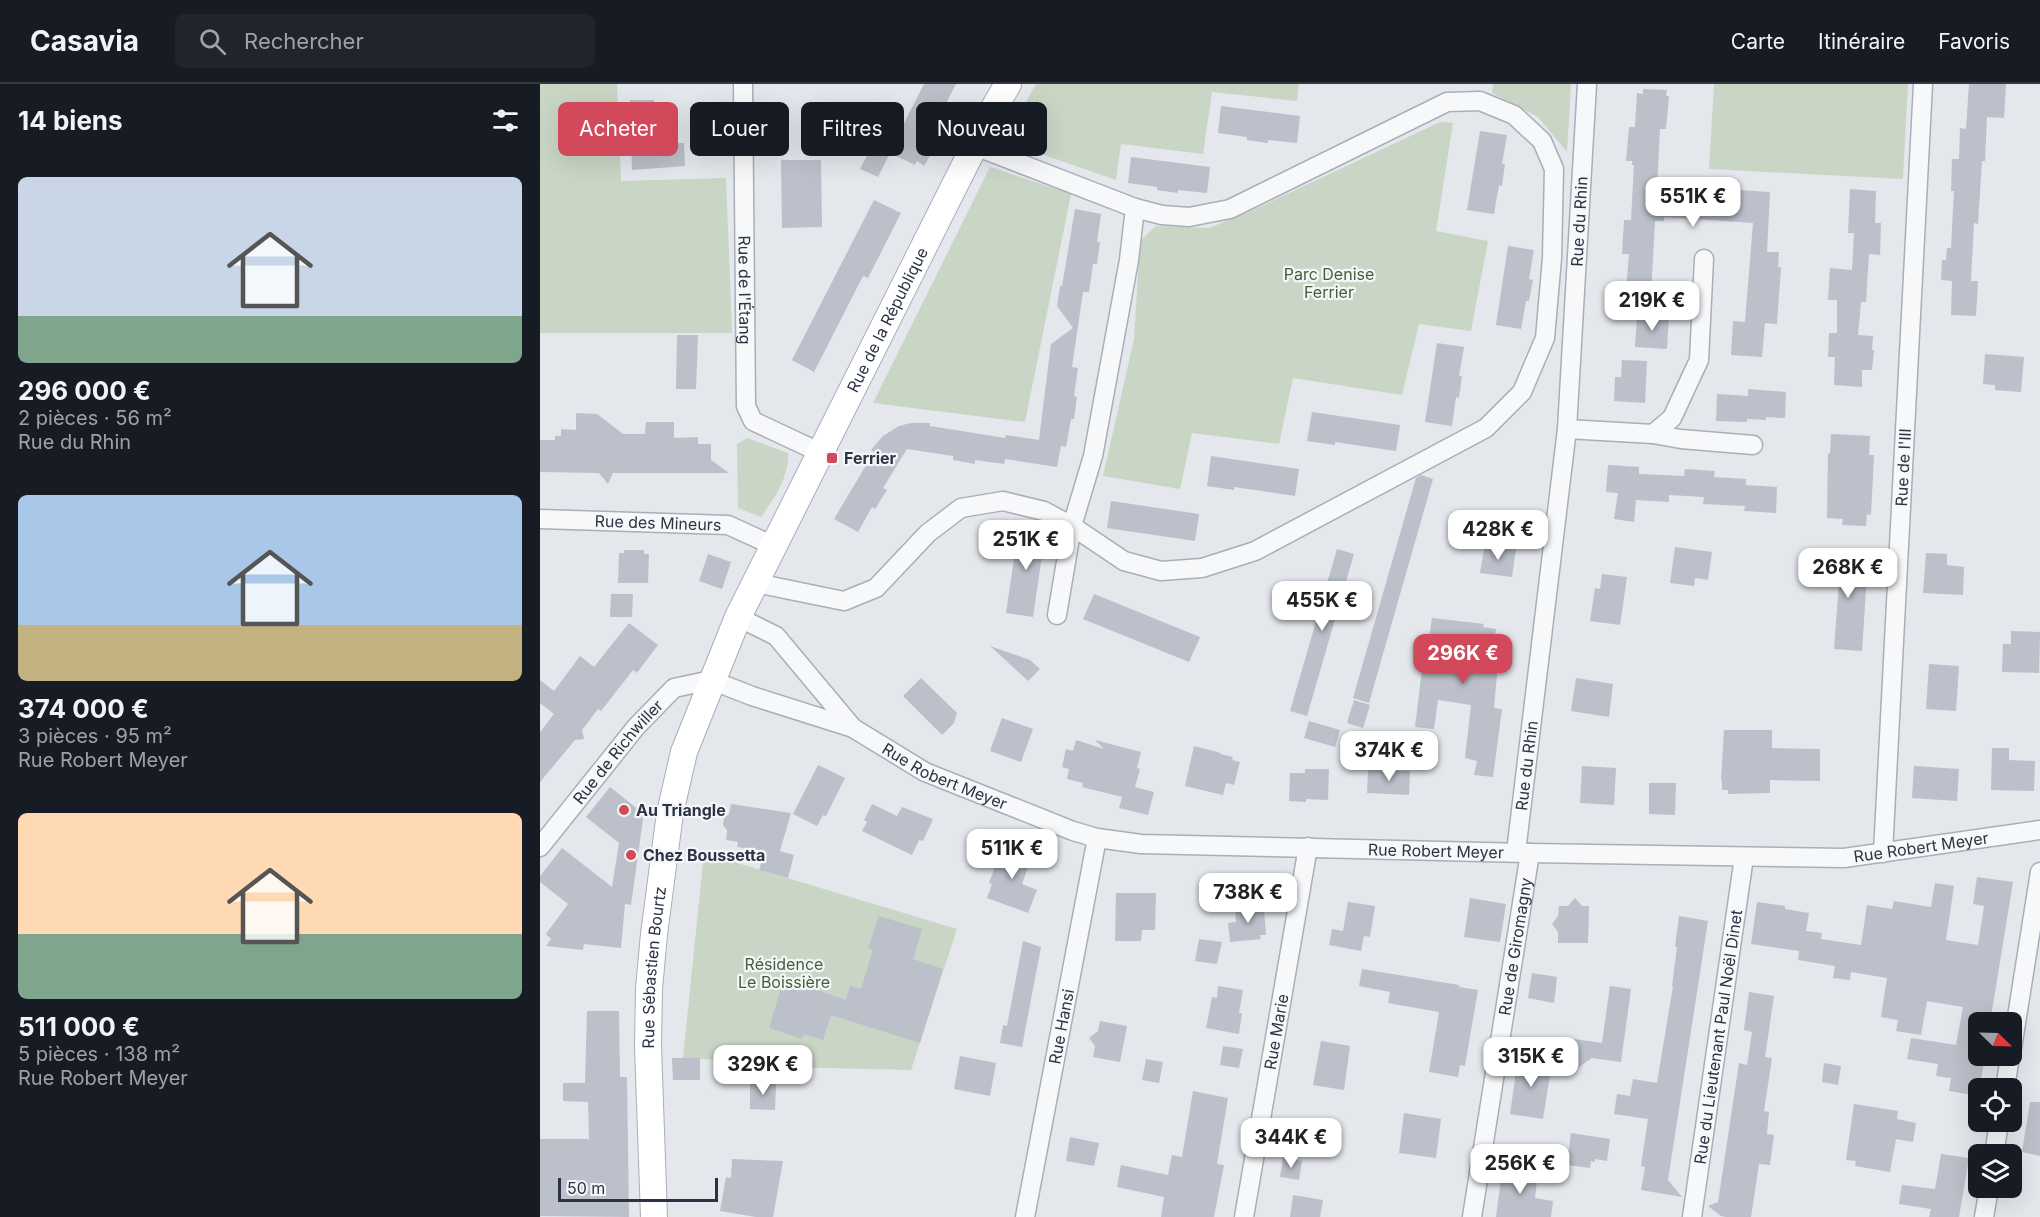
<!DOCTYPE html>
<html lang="fr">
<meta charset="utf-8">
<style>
:root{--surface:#171b24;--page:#20242c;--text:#f1f3f6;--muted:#9ea1a6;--line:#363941;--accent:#d1495b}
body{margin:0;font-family:Inter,sans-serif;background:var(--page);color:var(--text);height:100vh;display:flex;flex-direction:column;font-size:22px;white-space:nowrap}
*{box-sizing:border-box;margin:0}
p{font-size:20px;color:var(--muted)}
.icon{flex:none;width:33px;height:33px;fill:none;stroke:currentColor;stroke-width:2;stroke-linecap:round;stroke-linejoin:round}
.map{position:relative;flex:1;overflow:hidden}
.side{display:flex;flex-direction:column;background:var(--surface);width:540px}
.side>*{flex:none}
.banner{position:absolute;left:18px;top:18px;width:570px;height:54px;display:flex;gap:12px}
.needle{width:39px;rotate:113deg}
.tools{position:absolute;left:1428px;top:928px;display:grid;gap:12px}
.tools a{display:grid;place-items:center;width:54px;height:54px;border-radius:9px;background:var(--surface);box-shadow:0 6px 24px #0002;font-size:30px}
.scale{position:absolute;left:18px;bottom:15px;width:160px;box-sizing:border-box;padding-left:6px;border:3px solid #2b3445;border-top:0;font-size:16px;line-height:21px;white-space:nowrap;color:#2b3445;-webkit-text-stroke:4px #f4f6f9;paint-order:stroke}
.price{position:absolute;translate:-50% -51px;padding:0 14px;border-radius:12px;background:#fff;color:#222;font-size:20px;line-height:39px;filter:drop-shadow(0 2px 3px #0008)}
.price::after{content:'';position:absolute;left:50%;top:36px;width:18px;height:14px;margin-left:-9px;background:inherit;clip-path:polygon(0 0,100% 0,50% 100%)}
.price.selected{background:var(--accent);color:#fff}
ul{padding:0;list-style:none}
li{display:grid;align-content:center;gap:12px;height:318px;padding:0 18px}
li span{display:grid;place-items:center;height:186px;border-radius:9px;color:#555}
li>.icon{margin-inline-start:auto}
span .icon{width:108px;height:108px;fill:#fffc;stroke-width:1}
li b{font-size:26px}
h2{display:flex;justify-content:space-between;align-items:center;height:72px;padding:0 18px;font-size:26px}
.pill{padding:0 21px;border-radius:9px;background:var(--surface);box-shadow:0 6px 24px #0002;font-size:21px;line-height:54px}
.pill.selected{background:var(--accent);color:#fff}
header{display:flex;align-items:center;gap:36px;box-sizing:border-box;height:84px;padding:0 30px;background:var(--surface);border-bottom:2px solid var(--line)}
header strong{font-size:28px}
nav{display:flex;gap:33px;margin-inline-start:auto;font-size:21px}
.search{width:420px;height:54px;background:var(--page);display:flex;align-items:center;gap:15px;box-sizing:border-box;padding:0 21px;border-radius:9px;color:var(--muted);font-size:22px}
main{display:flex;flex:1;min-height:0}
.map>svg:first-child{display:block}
</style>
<header>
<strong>Casavia</strong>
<div class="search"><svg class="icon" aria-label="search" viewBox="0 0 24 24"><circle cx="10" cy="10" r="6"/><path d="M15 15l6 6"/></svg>Rechercher</div>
<nav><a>Carte</a><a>Itinéraire</a><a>Favoris</a></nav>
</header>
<main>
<section class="side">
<h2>14 biens<svg class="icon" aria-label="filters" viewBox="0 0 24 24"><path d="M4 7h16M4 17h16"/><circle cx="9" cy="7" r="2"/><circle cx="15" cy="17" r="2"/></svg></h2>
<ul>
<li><span style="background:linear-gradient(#c9d6e8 75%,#7fa58c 0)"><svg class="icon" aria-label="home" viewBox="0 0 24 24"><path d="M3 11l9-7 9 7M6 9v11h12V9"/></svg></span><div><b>296 000 €</b><p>2 pièces · 56 m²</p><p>Rue du Rhin</p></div></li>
<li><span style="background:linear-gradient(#a9c7e8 70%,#c2b280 0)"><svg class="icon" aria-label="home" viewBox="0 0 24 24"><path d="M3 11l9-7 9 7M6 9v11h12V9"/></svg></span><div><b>374 000 €</b><p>3 pièces · 95 m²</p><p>Rue Robert Meyer</p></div></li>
<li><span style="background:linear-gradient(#ffd9b3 65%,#7fa58c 0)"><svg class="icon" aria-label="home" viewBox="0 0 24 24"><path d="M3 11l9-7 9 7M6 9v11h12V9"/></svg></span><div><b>511 000 €</b><p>5 pièces · 138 m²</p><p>Rue Robert Meyer</p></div></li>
</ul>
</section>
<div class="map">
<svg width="1500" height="1133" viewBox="0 0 1500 1133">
<rect width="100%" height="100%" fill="#e4e7ec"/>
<g fill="#c9d6c5">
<path d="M0 0H77L81 97 186 94 192 249H0Z"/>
<path d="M496 0H759L757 17 672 8 663 70 581 60 576 96 464 57Z"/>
<path d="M953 0H1031L1027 68 998 33 952 9Z"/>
<path d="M1174 0H1368L1363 95 1169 85Z"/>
<path d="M900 38 913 39 896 147 948 157 931 247 879 240 862 311 753 294 739 360 652 349 640 405 563 392 594 255 600 157 616 142 669 144 711 127Z"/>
<path d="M450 83 531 110 485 338 333 319Z"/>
<path d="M207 354 248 369C250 391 234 415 221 433L198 424 197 360Z"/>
<path d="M164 769 417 845 371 986 247 983 207 977 143 974Z"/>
</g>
<g fill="#bbc0ca">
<path d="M384 0H416L388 54 397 59 384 82 377 77 375 81 350 69 338 93 320 85 335 57 351 65Z"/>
<path d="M1429 0H1466L1464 34 1447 33 1445 77H1442L1438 140 1434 139 1431 197H1438L1436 232 1411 231 1412 197 1401 196 1402 176H1406L1407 164H1411L1414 107H1411L1412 75H1419L1420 44 1426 45Z"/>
<path d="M1103 5 1127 6 1126 12H1129L1126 45H1120L1117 104H1124L1123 109 1165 111 1166 104 1230 108 1227 168H1239L1238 183H1241L1237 240 1225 239 1222 273 1191 271 1193 237 1205 238 1213 139 1124 133V137H1115L1110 230 1078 229 1080 204 1086 205 1089 170H1082L1084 136H1091L1094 81H1092V77H1086L1089 43H1095L1097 9 1103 10Z"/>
<path d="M90 16H114L116 60 144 59 145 82 92 86Z"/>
<path d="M681 22 760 32 757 59 728 56V59L707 56V53L678 49Z"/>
<path d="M940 47 967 51 962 80H965L962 102 959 101 954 130 927 126Z"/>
<path d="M591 73 670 83 667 109 638 106V109L617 106V103L588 99Z"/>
<path d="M241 76H281L282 143 242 144Z"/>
<path d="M1310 105 1336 107 1335 139H1341L1340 171 1329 170 1326 218H1321L1318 251 1333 252 1332 266H1334L1332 286H1322V303L1294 301 1295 273H1288L1289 249H1297V216H1288L1290 184 1312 186 1314 149H1308Z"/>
<path d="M334 116 361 129 328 194 323 192 274 288 252 276Z"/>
<path d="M535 125 561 130 557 158H560L557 180H553L549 208H543L532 283 538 284 534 312 537 313 534 335H531L526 363 521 362 517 383 465 375 464 380 435 376V380L413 376V372L367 365 343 404 347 406 335 425 332 423 318 448 294 435 334 368 331 366 343 352 359 342 371 339H390V342L465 354 466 351 499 356 511 260 533 244 517 222 520 202H522Z"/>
<path d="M968 162 994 166 989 195 993 196 989 217H986L981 245 956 241Z"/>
<path d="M1097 231H1129L1127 265 1095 263Z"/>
<path d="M137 251H158L156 305H136Z"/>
<path d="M897 259 924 263 919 292H922L919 314 916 313 912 342 885 338Z"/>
<path d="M1445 270 1484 273 1481 308 1455 306V301L1443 300Z"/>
<path d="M1082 276 1107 277 1105 319 1074 317 1075 293H1081Z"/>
<path d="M1208 305 1246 308 1245 334 1226 333V336L1207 335V338L1176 337 1177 310 1208 312Z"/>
<path d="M772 328 860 341 856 367 795 358V361L767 357Z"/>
<path d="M36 329 57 330 83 350H105L106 338H134V354L158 353V360H171V376L189 389H73L68 400 59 389 0 388V356H15V352H21V345L36 346Z"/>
<path d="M1291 350 1330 352 1329 371H1334L1331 431 1327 430 1326 442 1302 441 1303 435 1287 434 1288 369 1290 370Z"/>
<path d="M671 372 759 385 755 412 694 403V406L667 402Z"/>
<path d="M1068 381 1099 383V390L1144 392 1145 385 1175 387 1174 393 1206 395V401L1237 403 1236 429 1204 427 1205 422 1163 420 1164 413 1129 411V418L1096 416 1094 438 1074 435 1078 409 1066 408Z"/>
<path d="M881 391 893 395 829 619 813 614 876 394Z"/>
<path d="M571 417 659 430 655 457 567 444Z"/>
<path d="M479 441 506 444 493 533 466 529Z"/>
<path d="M945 460 976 464 972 493 940 489Z"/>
<path d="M1135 463 1172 468 1168 496 1155 494 1154 502 1130 499Z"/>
<path d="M797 465 814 470 767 632 750 627Z"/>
<path d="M84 466H104V470H109L108 499H78L79 469H84Z"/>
<path d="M1278 468 1299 470 1298 474 1328 476 1322 567 1294 565 1299 500H1296L1297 488 1277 487Z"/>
<path d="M1386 469 1407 470V481L1424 483 1423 511 1383 509Z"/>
<path d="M168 470 191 478 182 505 159 497Z"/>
<path d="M1062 490 1087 493 1080 541 1050 537 1055 504 1060 505Z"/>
<path d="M71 510H93L92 533H70Z"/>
<path d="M554 510 660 553 649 578 543 535Z"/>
<path d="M892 534 944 540 943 543 956 545 952 578 958 579 954 624 962 625 953 693 934 691 937 677 925 674 931 621 898 616 894 645 875 643 884 569H887Z"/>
<path d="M89 539 118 561 97 589 93 586 61 627 58 625 42 646 44 655 35 656 0 698V648L14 630 0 619V596L14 607 40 572 54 583Z"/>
<path d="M1471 547 1500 548 1499 589 1462 588 1463 560H1471Z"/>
<path d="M450 562 490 576 500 585 488 597Z"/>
<path d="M1389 580 1419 582 1416 627 1386 625Z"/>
<path d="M381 594 417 629 414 639 402 651 363 612Z"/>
<path d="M1036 594 1073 600 1069 633 1031 627Z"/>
<path d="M814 616 830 621 823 644 807 639Z"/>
<path d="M462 634 493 645 481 678 450 667Z"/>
<path d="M769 637 800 646 795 663 764 654Z"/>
<path d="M1184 646H1232V664L1280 665V697L1230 696V709L1188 710V706H1182V697L1181 696Z"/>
<path d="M536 656 564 665 555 656 601 668 597 684 600 685 595 703 614 708 608 731 579 724 582 713 542 703 543 699 527 695 529 685 522 683 526 665 533 667Z"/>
<path d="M654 662 681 669 680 670 693 673 692 676 700 678 694 701 686 699 683 711 645 702Z"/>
<path d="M1452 664H1469V676L1495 677 1494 707 1451 706Z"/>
<path d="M278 681 305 694 286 732 283 731 277 742 253 730Z"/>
<path d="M1042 682 1076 684 1074 721 1040 719Z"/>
<path d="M1374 682 1419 685 1417 717 1372 714Z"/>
<path d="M765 685H789L788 716 766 715V718L749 717 750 689H765Z"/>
<path d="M828 686 870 687 869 711 827 709Z"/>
<path d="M1109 699H1136L1135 731 1109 730Z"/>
<path d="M70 703 99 726 103 735 91 821 85 820 81 864 44 860 43 866 6 862 11 855 6 850 28 820 0 798V792L22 764 72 803 79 759 46 733Z"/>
<path d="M191 720 251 729 240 767 254 771 248 794 219 786 225 767 197 763 198 758 186 756 187 746 183 741 184 734 189 730Z"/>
<path d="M332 720 357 732 362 723 393 735 383 757 379 756 372 771 322 747 327 738 324 736Z"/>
<path d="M463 761 492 772 482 800 497 806 488 829 447 814 452 800 449 799Z"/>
<path d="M1437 793 1473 798 1450 939H1438V972H1445L1438 1012 1409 1007 1411 994 1396 992 1398 980 1367 975 1371 954 1416 961 1423 923 1387 917 1381 951 1356 947 1358 936 1341 933 1347 894 1311 888 1310 896 1293 894 1295 882 1258 876 1259 867 1211 860 1217 818 1245 822V825L1269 829 1266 847 1282 849 1281 855 1321 861 1327 821 1352 825 1354 817 1391 823 1395 799 1414 802 1406 856 1438 861 1444 822 1433 820Z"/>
<path d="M576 809H616L615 846H602L601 857H575Z"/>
<path d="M930 814 966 820 960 858 924 853Z"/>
<path d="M1035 814 1042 822H1049L1048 859H1018V848L1012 840 1018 832 1019 822H1028Z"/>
<path d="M715 818 724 825 726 851H720L721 855 690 858 688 839 696 838 695 826 709 825Z"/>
<path d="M808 818 835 822 830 853 824 852 821 867 789 861 792 845 803 847Z"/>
<path d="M339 832 382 845 373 875 403 885 380 959 291 931 283 956 264 950 262 955 229 944 242 901 261 907 263 901 306 916 310 902 321 905 333 866 328 864Z"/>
<path d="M1139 832 1168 837 1128 1096 1142 1113 1101 1106 1105 1083 1101 1082 1108 1035 1074 1030 1077 1010 1090 1012 1093 995 1117 999 1133 902H1132L1137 863H1135Z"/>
<path d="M659 855 682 858 677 880 655 877Z"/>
<path d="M483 857 501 863 482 963 460 959 463 941 467 942Z"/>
<path d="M822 885 919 901V903L938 906 925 982 920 981 918 993 889 988 899 928 848 919 850 908 819 902Z"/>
<path d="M992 889 1017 893 1014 919 988 914Z"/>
<path d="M678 902 703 906 699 929H702L699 950 666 944 672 913 677 914Z"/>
<path d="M1070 902 1091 905 1081 978 1052 974 1029 990 1034 955 1062 959Z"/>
<path d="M1209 908 1234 912 1225 973 1232 974 1224 1027 1229 1028 1227 1050 1234 1051 1230 1081 1219 1080 1211 1133H1186L1181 1132 1168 1122 1178 1118 1199 979 1207 981 1212 948 1204 946Z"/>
<path d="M47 927H79L80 993H87L89 1133 0 1132V1055H49L48 1018 23 1017V999H45Z"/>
<path d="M560 937 587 942 580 978 553 973 555 962 549 954 558 947Z"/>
<path d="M781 957 810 962 804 1006 773 1001Z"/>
<path d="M683 962 703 965 699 984 680 981Z"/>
<path d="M420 972 456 979 450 1012 414 1005Z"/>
<path d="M132 974H160V996H133Z"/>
<path d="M978 974 1012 978 1003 1035 970 1030Z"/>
<path d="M606 975 623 978 619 999 602 996Z"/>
<path d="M1284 979 1301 982 1298 1001 1282 998Z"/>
<path d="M210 999 236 1000 235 1026 210 1025Z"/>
<path d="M653 1007 688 1014 677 1080 684 1081 674 1133H621L624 1113 577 1103 581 1081 628 1091 632 1071 642 1073Z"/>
<path d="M1490 1018H1500V1072L1482 1068Z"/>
<path d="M1314 1020 1358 1027 1357 1035 1376 1039 1373 1058 1356 1055 1350 1088 1315 1082 1316 1077 1306 1076Z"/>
<path d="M864 1029 901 1035 896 1074 859 1069Z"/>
<path d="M1031 1049 1070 1055 1067 1077 1055 1075V1078L1051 1077 1050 1084 1027 1081Z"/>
<path d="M530 1053 559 1059 554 1082 526 1077Z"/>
<path d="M1401 1070 1429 1074 1419 1133H1389L1391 1125 1359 1120 1362 1101 1395 1105Z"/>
<path d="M743 1074 762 1077 759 1096 740 1093Z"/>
<path d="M192 1075 243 1077 233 1133H216L180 1127 186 1093 191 1094Z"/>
<path d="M963 1079 991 1082 989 1094 997 1096 995 1114 1013 1117 1011 1133H956Z"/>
<path d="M753 1111 783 1116 780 1133H750Z"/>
</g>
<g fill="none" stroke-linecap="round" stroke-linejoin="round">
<defs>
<g id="street">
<path id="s1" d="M203 0 206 322 213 337 279 368"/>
<path d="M1027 345 1113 350 1132 334 1159 276 1164 175"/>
<path d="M1113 350 1141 355 1213 361"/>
<path id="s2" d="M0 435 188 441 234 462"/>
<path d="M216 499 304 517 336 504 388 449 421 424 463 417 504 427 532 442 584 477 621 487 662 484 715 467 946 344 982 308 1005 254 1012 174 1014 85 1002 57 974 31 940 17 907 18 690 125 649 133 622 131 595 124 435 62"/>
<path d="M517 531 532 442 553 372 589 176 595 124"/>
<path d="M198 533 236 552 313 644"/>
<path id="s3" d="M0 763 96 643 134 604 171 596 212 612 313 644 385 688 533 747 557 754 601 760 990 769 1304 774 1500 746"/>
<path id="s4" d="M976 768 1027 345 1047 0"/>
<path id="s5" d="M1343 769 1383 0"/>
<path d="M1472 964 1500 788"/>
<path d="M1465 1005 1470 972"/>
<path d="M1454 1071 1459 1038"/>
<path id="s6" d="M485 1133 557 754"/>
<path id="s7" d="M704 1133 768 763"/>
<path id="s8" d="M932 1133 990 769"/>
<path id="s9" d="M1152 1133 1204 773"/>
<path d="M1444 1133 1449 1104"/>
</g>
<g id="secondary">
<path id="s10" d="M114 1133 108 962 109 905 114 850 130 729 144 668 198 533 451 29 468 0"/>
</g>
</defs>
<use href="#street" stroke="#a9aeb7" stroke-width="21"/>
<use href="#secondary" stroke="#a9aeb7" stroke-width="28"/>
<use href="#street" stroke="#f7f8fa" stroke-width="18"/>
<use href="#secondary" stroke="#fff" stroke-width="26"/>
</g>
<g fill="#d1495b" stroke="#f4f6f9" stroke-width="2">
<rect x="286" y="368" width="12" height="12" rx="3"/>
<circle cx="84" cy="726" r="6"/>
<circle cx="91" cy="771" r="6"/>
</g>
<g text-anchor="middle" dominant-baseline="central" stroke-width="4.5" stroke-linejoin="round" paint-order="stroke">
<g font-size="16" fill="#2b3445" stroke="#f4f6f9">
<text stroke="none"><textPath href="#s4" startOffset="634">Rue du Rhin</textPath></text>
<text stroke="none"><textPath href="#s1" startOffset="206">Rue de l'Étang</textPath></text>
<text stroke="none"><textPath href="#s10" startOffset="946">Rue de la République</textPath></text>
<text stroke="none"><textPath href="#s5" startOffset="386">Rue de l'Ill</textPath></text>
<text stroke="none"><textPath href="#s2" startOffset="118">Rue des Mineurs</textPath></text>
<text stroke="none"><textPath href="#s3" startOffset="123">Rue de Richwiller</textPath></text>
<text stroke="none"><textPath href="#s4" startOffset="87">Rue du Rhin</textPath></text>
<text stroke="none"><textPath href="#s3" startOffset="500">Rue Robert Meyer</textPath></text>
<text stroke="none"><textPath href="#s3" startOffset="1490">Rue Robert Meyer</textPath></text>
<text stroke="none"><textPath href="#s3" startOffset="1004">Rue Robert Meyer</textPath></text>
<text stroke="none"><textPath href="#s8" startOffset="274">Rue de Giromagny</textPath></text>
<text stroke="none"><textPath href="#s10" startOffset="250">Rue Sébastien Bourtz</textPath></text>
<text stroke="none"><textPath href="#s6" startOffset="194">Rue Hansi</textPath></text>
<text stroke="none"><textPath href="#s7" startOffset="188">Rue Marie</textPath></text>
<text stroke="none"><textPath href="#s9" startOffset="182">Rue du Lieutenant Paul Noël Dinet</textPath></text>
</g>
<g font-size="16" fill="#3f6138" stroke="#f4f6f9">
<text x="789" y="190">Parc Denise<tspan x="789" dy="18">Ferrier</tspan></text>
<text x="244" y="880">Résidence<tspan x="244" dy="18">Le Boissière</tspan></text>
</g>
<g font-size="16" font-weight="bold" fill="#2b3445" stroke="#f4f6f9" text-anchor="start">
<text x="304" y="374">Ferrier</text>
<text x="96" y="726">Au Triangle</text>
<text x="103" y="771">Chez Boussetta</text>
</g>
</g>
</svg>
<div class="tools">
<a><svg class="needle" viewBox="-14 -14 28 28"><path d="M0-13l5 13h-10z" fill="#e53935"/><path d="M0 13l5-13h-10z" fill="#9ea1a6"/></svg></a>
<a><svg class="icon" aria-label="locate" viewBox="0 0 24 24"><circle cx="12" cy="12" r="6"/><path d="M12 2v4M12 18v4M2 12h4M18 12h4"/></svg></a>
<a><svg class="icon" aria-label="layers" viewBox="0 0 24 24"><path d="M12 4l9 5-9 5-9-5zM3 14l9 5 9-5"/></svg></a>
</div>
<div class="scale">50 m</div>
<b class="price" style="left:1153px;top:144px">551K €</b>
<b class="price" style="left:1112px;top:248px">219K €</b>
<b class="price" style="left:958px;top:477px">428K €</b>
<b class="price" style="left:486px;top:487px">251K €</b>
<b class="price" style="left:1308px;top:515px">268K €</b>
<b class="price" style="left:782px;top:548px">455K €</b>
<b class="price selected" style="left:923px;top:601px">296K €</b>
<b class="price" style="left:849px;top:698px">374K €</b>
<b class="price" style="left:472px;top:796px">511K €</b>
<b class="price" style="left:708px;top:840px">738K €</b>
<b class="price" style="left:991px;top:1004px">315K €</b>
<b class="price" style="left:223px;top:1012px">329K €</b>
<b class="price" style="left:751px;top:1085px">344K €</b>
<b class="price" style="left:980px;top:1111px">256K €</b>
<div class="banner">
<a class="pill selected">Acheter</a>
<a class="pill">Louer</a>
<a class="pill">Filtres</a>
<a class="pill">Nouveau</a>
</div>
</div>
</main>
